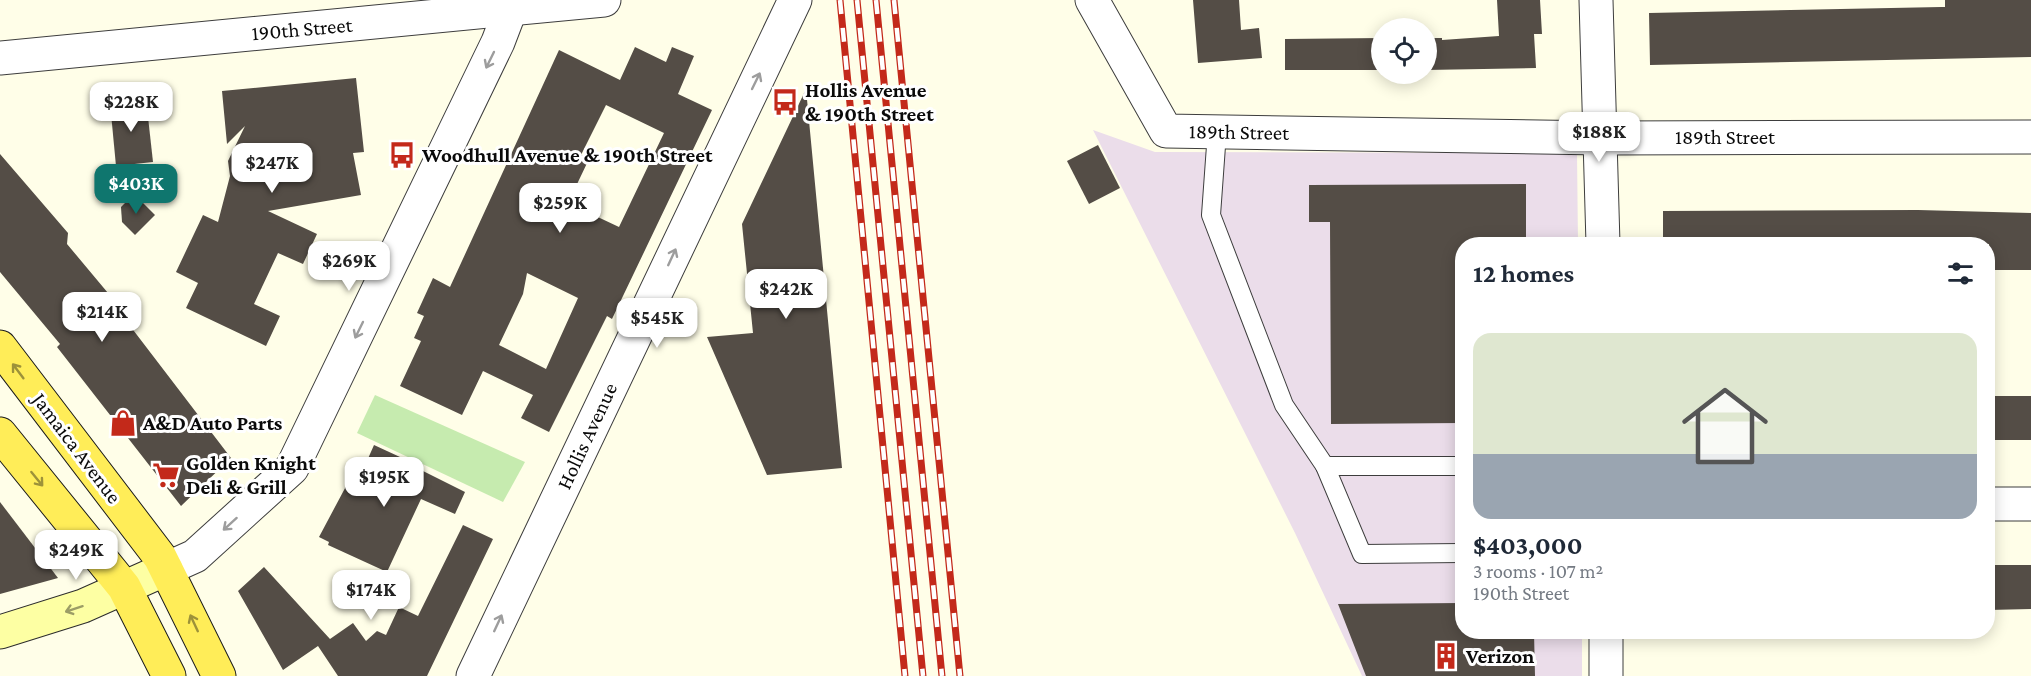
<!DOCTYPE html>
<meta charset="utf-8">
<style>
:root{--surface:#fff;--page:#f2f2f3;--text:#1f2937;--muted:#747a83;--line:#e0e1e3;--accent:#0f766e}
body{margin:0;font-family:"Crimson Pro",serif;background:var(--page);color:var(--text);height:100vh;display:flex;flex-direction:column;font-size:22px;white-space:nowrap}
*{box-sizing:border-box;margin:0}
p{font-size:20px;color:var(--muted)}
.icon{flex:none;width:33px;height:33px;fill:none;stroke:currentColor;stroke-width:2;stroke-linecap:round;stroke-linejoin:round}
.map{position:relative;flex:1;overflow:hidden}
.details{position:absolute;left:1455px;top:237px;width:540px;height:402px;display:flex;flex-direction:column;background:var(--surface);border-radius:24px;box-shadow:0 3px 15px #0003}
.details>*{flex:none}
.fabs{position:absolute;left:1371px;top:18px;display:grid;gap:12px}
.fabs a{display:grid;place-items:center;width:66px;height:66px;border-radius:50%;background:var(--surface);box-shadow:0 3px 15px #0003;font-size:30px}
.price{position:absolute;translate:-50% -51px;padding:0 14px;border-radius:12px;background:#fff;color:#222;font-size:20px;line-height:39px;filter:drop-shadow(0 2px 3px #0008)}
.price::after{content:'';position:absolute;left:50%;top:36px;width:18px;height:14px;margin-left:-9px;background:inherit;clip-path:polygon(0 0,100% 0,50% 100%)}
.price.selected{background:var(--accent);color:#fff}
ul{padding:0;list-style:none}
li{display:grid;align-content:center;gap:12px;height:318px;padding:0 18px}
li+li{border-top:2px solid var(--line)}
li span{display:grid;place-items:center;height:186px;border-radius:18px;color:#555}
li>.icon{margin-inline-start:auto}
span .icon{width:108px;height:108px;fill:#fffc;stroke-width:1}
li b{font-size:26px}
h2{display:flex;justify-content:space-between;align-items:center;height:72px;padding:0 18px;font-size:26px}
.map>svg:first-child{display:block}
</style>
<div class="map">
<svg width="2031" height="676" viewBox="0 0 2031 676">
<rect width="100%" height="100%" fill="#fffee8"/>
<path fill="#ebddea" d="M1093 130 1155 152 1577 153 1578 244H1462V632H1582V676H1362L1295 533Z"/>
<path fill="#c6ebaf" d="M375 395 525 462 503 502 357 433Z"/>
<g fill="#544d46" fill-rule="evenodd">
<path d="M1193 0H1239L1241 30 1259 28 1262 58 1198 63Z"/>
<path d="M1497 0H1540L1542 34H1534L1536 68 1426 70V38H1442V40L1499 36Z"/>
<path d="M1945 0H2031V57L1650 65 1649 13 1941 7H1945Z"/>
<path d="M1382 38V70H1285V39Z"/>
<path d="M635 47 666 62 672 47 694 56 678 94 712 110 612 319 607 316 549 432 521 418 533 395 483 371 462 415 400 386 421 341 414 338 424 316 417 313 433 278 450 287 559 50 620 80ZM606 105 664 133 619 227 568 203 589 159 581 155ZM527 273 578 298 546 369 499 345 523 294Z"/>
<path d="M356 78 364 152 353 153 361 195 268 211 317 234 303 264 278 253 254 304 280 316 266 346 186 308 198 283 176 272 203 215 218 222 230 176 228 161 245 126 227 144 222 91Z"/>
<path d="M806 89 842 468 767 475 707 337 753 333 742 224Z"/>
<path d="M146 99 153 162 116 166 110 103Z"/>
<path d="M1098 145 1120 188 1089 204 1067 161Z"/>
<path d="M0 154 68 233 67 244 113 299 111 301 231 458 181 506 57 347 60 344 0 272Z"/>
<path d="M1526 184V244H1462V423L1331 424 1330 222H1309V185Z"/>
<path d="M134 194 155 215 135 235 122 222 121 207Z"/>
<path d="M1918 210 2031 213V270H1989V244H1663V211Z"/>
<rect x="1988" y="396" width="43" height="44"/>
<path d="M374 445 413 463V466L465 492 455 514 421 499 387 572 328 545 329 542 319 537 352 475 359 479Z"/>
<path d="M0 502 58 578 0 594Z"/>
<path d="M463 525 493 539 427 676H338L318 646 283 670 238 591 264 567 330 639 353 623 366 641 377 631 386 635 399 607 418 616Z"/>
<path d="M1988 565H2031V609L1988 610Z"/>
<path d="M1462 603V632H1534L1535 676H1366L1338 604Z"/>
</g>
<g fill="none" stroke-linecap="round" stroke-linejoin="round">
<defs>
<g id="lane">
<path d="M1217 132 1211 215 1284 405 1325 466"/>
<path d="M1462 466H1325L1362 554 1462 553"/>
</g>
<g id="street">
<path d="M1092 0 1166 131 1602 138 2031 137"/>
<path d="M1596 0 1603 244"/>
<path d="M0 58 604 0"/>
<path d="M1988 504H2031"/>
<path d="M166 569 195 556 292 468 498 42 514 0"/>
<path d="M1606 632V676"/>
<path d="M473 676 795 0"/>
</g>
<path id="secondary" d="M0 632 83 606 166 569"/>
<g id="primary">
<path d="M0 347 160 557 219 676"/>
<path d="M0 434 124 587 169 676"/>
</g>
</defs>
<use href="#lane" stroke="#3d3d3d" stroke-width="20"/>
<use href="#street" stroke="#3d3d3d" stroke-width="35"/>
<use href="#secondary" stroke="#2c2c2c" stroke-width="35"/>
<use href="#primary" stroke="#1b1b1b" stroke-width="35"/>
<use href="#lane" stroke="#fff" stroke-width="18"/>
<use href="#street" stroke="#fff" stroke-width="33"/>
<use href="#secondary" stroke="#fdffa3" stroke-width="33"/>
<use href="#primary" stroke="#ffed58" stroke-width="33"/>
<defs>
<g id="rail">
<path d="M840 0 905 676"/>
<path d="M857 0 923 676"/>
<path d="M876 0 942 676"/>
<path d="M894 0 960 676"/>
</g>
</defs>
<use href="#rail" stroke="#c3291a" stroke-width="7"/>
<use href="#rail" stroke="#fff" stroke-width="4.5" stroke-dasharray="14" stroke-linecap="butt"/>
</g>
<defs><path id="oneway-shaft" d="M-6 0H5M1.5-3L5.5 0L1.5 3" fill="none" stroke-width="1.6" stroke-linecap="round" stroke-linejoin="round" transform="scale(1.5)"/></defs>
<g stroke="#9d9d9d">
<use href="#oneway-shaft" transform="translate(490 60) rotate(116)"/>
<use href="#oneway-shaft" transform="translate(756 81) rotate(-64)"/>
<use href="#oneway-shaft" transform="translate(672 257) rotate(-65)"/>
<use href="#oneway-shaft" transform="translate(359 330) rotate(116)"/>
<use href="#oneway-shaft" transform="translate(230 524) rotate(138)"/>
<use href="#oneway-shaft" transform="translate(498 623) rotate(-65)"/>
</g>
<g stroke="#9d9239">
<use href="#oneway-shaft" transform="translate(18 371) rotate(-127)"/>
<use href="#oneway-shaft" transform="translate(37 479) rotate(51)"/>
<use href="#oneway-shaft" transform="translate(194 623) rotate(-115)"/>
</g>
<use stroke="#9c9d66" href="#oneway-shaft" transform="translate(74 609) rotate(162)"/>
<defs>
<symbol id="bus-bare" viewBox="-9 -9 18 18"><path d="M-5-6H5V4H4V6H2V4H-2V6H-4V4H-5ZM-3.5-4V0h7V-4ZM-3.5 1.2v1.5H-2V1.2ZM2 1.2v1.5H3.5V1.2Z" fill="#c3291a" stroke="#fff" stroke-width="2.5" paint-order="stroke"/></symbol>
<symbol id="shop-bare" viewBox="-9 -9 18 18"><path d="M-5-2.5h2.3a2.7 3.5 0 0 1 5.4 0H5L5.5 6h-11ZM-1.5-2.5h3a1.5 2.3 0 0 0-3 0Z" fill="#c3291a" stroke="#fff" stroke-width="2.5" paint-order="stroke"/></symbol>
<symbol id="supermarket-bare" viewBox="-9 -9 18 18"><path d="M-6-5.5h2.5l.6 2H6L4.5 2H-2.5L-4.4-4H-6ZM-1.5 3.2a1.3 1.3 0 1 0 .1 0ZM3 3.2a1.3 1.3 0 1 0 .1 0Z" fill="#c3291a" stroke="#fff" stroke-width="2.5" paint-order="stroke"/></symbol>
<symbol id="building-bare" viewBox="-9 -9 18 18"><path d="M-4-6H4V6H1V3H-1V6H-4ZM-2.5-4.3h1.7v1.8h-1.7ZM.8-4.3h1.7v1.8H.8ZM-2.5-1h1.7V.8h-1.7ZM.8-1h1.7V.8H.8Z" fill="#c3291a" stroke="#fff" stroke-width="2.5" paint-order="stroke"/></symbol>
</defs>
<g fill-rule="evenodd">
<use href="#bus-bare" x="766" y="83" width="38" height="38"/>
<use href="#bus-bare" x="383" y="136" width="38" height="38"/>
<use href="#shop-bare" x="104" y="404" width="38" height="38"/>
<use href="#supermarket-bare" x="147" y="456" width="38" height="38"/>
<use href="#building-bare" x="1427" y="637" width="38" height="38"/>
</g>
<g text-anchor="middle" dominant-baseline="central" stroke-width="6" stroke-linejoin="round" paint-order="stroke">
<g font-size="21" fill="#0a0a0a" stroke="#fff">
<text transform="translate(302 29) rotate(-5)">190th Street</text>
<text transform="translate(1239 132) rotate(1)">189th Street</text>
<text x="1725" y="137">189th Street</text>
<text transform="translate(587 436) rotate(-65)">Hollis Avenue</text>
<text transform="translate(77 448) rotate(53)">Jamaica Avenue</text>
</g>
<g font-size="21" font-weight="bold" fill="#0a0a0a" stroke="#fff" text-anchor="start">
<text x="805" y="90">Hollis Avenue<tspan x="805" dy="24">&amp; 190th Street</tspan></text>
<text x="422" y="155">Woodhull Avenue &amp; 190th Street</text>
<text x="143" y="423">A&amp;D Auto Parts</text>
<text x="186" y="463">Golden Knight<tspan x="186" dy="24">Deli &amp; Grill</tspan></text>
<text x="1466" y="656">Verizon</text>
</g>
</g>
</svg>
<div class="fabs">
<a><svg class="icon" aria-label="locate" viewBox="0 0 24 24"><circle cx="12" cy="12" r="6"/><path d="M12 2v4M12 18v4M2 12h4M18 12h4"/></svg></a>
</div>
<b class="price" style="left:131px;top:133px">$228K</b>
<b class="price" style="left:1599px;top:163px">$188K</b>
<b class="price" style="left:272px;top:194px">$247K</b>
<b class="price selected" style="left:136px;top:215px">$403K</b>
<b class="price" style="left:560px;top:234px">$259K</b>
<b class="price" style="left:349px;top:292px">$269K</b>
<b class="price" style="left:786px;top:320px">$242K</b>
<b class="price" style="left:102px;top:343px">$214K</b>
<b class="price" style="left:657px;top:349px">$545K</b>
<b class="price" style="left:384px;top:508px">$195K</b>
<b class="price" style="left:76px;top:581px">$249K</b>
<b class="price" style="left:371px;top:621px">$174K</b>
<section class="details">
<h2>12 homes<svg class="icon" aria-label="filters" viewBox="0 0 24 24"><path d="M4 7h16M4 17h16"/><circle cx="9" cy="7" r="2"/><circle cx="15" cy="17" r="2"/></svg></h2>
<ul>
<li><span style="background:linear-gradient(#dfe7d0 65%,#9aa5b1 0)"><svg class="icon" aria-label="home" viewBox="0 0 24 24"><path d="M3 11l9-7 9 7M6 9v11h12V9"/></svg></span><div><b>$403,000</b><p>3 rooms · 107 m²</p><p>190th Street</p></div></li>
</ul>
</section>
</div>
